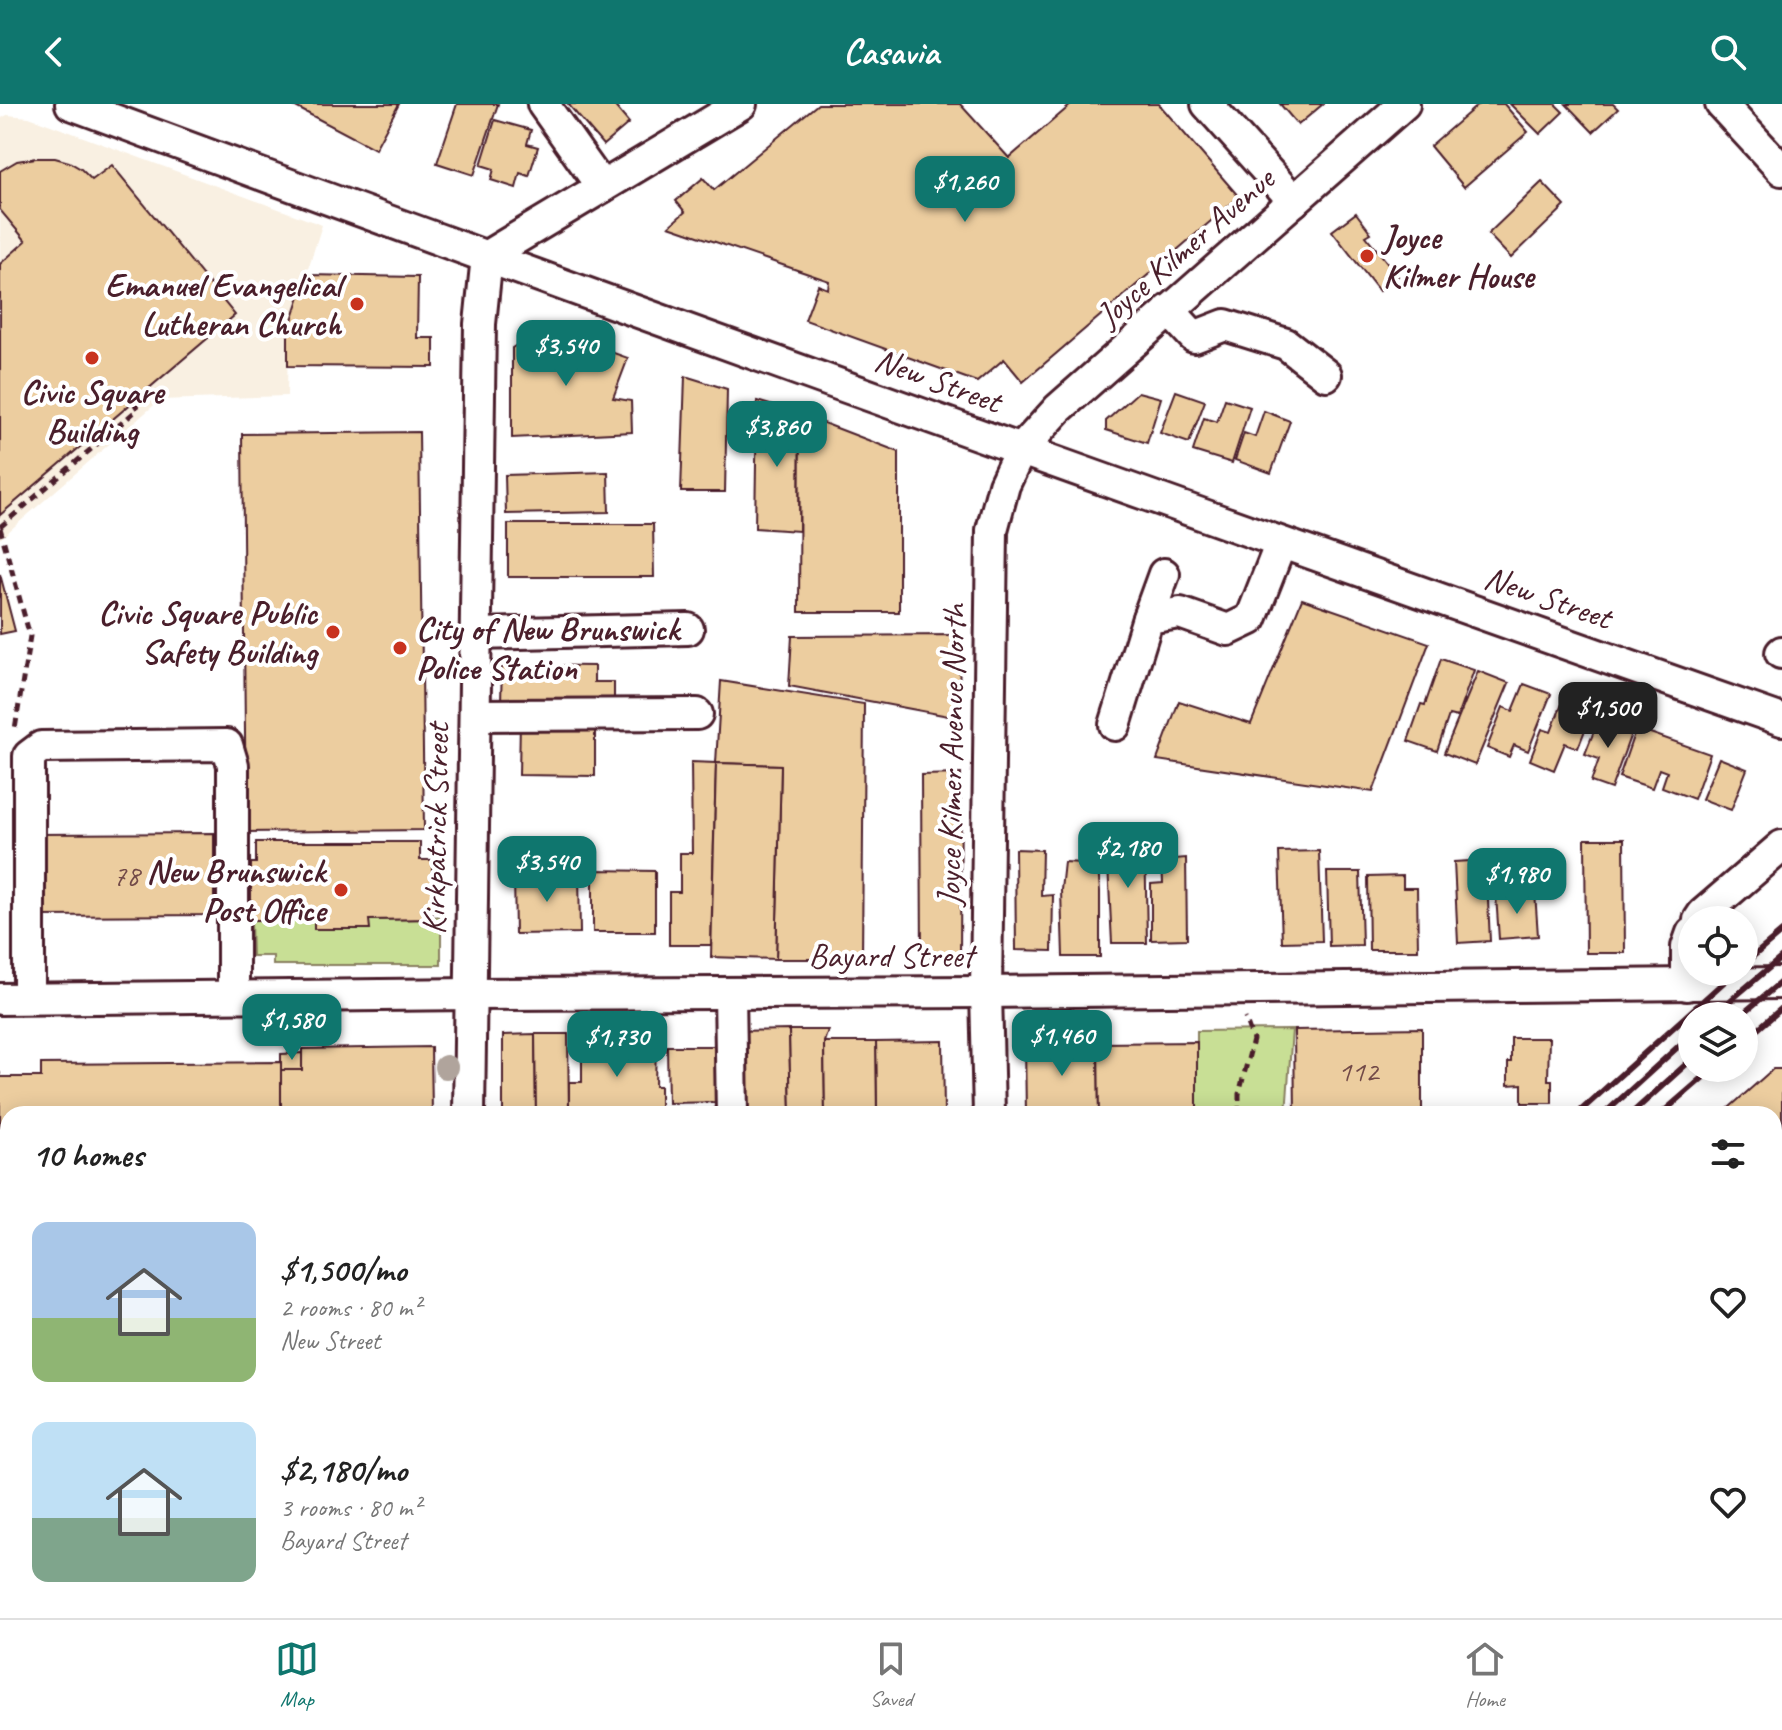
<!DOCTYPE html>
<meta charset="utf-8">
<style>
:root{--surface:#fff;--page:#f6f6f6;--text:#222;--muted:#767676;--line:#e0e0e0;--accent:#0f766e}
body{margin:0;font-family:Caveat,sans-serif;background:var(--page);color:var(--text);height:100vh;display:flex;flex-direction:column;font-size:30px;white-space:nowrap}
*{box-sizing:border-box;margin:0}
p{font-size:26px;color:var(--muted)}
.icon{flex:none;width:44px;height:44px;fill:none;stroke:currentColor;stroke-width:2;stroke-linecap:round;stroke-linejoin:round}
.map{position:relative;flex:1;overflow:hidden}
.side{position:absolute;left:0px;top:1002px;width:1782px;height:512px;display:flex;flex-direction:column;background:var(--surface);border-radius:24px 24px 0 0;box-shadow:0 4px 20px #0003}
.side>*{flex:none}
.tools{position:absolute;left:1678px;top:802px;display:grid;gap:16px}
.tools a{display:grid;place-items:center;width:80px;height:80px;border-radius:50%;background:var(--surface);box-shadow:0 4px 20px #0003;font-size:40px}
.price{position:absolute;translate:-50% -68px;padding:0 18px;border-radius:16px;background:var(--accent);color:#fff;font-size:26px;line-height:52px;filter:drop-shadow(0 2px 4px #0008)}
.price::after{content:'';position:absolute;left:50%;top:48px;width:24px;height:18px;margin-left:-12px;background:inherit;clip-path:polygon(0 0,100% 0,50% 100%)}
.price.selected{background:#222;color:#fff}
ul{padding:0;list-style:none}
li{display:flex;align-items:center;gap:24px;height:200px;padding:0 32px}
li span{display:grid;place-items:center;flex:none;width:224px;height:160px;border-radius:16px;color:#555}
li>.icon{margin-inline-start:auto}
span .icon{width:96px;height:96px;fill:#fffc;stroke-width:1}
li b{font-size:34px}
h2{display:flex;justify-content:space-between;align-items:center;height:96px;padding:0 32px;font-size:34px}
header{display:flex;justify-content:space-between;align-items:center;height:104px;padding:0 32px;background:var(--accent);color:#fff;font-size:36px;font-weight:600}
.tabs{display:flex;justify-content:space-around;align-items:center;height:112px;border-top:2px solid var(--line);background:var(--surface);font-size:22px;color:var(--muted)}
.tabs a{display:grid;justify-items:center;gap:4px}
.tabs .selected{color:var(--accent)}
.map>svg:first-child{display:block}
</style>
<header><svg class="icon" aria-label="back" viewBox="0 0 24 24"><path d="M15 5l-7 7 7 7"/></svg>Casavia<svg class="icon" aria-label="search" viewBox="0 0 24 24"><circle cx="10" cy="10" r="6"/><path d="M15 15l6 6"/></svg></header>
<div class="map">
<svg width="1782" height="1514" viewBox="0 0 1782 1514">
<rect width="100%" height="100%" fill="#fff"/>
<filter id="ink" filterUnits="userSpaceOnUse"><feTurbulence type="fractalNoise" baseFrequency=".0125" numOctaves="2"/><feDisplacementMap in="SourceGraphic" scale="16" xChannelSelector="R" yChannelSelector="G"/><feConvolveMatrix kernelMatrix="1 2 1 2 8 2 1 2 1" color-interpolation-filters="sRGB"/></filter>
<g filter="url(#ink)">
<path fill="#f9f0e2" d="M7 11 29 13 322 121 288 228 287 292 160 296 0 435V15Z"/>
<g fill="#c8df95" stroke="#897f60" stroke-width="2">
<path d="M441 812V861H273V852H252L251 816H314L315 825H369V816L431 815 432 813Z"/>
<path d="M1292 926 1286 1010H1197V927Z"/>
</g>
<g fill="#eccd9f" stroke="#4a1f2b" stroke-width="2">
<path d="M290 0H399L375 45Z"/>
<path d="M457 0H498L474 71 437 59Z"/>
<path d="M568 0H613L629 19 603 41Z"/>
<path d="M818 0H960L1009 54 1072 0H1159L1239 93 1023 278 1004 255 977 278 805 216 818 181 828 185 829 177 669 122 685 108 676 97 703 74 714 86Z"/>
<path d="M1280 0H1323L1298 21Z"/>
<path d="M1479 0H1504L1528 28 1464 83 1430 42Z"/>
<path d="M1510 0H1555L1563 8 1540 30Z"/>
<path d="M1566 0H1613L1618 5 1593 28Z"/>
<path d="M495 16 531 26 527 40 538 43 529 72 520 69 516 84 491 76 494 65 481 61Z"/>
<path d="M36 54H55L69 58 81 65 92 76 112 61 235 211 0 411V160L26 137 0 106V67L17 57Z"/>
<path d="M1542 78 1565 102 1511 154 1488 130Z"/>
<path d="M1356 109 1371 129 1366 132 1398 172 1379 187 1332 127Z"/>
<path d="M307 171 418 173 417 234H434V263L288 262V228Z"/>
<path d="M543 224 628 254 613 294 631 297 632 328 512 334V244Z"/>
<path d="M685 272 727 285 725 388H681Z"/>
<path d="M1176 287 1205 297 1189 339 1160 329Z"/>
<path d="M1138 288 1161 294 1147 339 1106 326V317Z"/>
<path d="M1225 295 1250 303 1232 359 1193 347 1204 314 1217 318Z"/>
<path d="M757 297 800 310 799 427 755 424Z"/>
<path d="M1264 307 1290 317 1271 369 1235 356 1244 329 1255 333Z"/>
<path d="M800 310 899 348V508H799Z"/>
<path d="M419 328 424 726 246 728 242 330Z"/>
<path d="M608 368 609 408 506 410 505 371Z"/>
<path d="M508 420H653L654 473H508Z"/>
<path d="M0 470 15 527 0 530Z"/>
<path d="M1302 495 1429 539 1373 688 1157 656 1179 597 1251 620Z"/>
<path d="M960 531 959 614 789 582 792 532Z"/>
<path d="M1441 555 1474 566 1457 613 1449 611 1437 647 1408 637 1421 600 1425 601Z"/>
<path d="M502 561 594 562V578H614V599L501 598Z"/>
<path d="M1478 567 1509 579 1475 661 1444 649Z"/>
<path d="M721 577 864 600 862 855H776L781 661 716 659Z"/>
<path d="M1524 580 1551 590 1528 647 1514 641 1509 653 1487 644 1503 603 1513 607Z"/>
<path d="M1563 597 1592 608 1578 644 1565 639 1554 666 1530 656 1542 625 1551 628Z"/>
<path d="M1600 612 1633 624 1611 685 1591 678 1599 655 1585 650Z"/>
<path d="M520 617 595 619V672L519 671Z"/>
<path d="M1636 624 1710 650 1694 695 1662 683 1667 668 1659 665 1652 684 1619 673Z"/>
<path d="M1719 654 1747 665 1731 706 1702 695Z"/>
<path d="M691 658 716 659 711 841H669V788H680V749H692Z"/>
<path d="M716 659 781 661 776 855 711 853Z"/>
<path d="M961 670 960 855 922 853 921 671Z"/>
<path d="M214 729V811L37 812V730Z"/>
<path d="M1121 731H1145L1147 839H1112L1107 741 1122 742Z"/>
<path d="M1585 735H1624L1625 849H1586Z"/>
<path d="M256 738H420V756H432V815L369 816 370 825H314V816H251V759H256Z"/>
<path d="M1015 745 1042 746 1041 792 1053 791 1052 847 1016 846Z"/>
<path d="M1319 747 1322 837 1282 838 1279 748Z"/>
<path d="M1186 754 1187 835 1151 836V780L1163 779 1162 756Z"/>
<path d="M1486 756 1490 837 1458 839 1454 758Z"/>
<path d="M1064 758 1084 759 1085 766 1098 764 1100 787V853H1063L1061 786Z"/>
<path d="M593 766 655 767V828H593Z"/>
<path d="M1327 768H1360L1362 841 1329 842Z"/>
<path d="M579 769 580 829 515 830 514 770Z"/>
<path d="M1403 772V784H1417L1418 846H1369L1368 773Z"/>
<path d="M1535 788 1538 832 1499 835 1496 791Z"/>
<path d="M1422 924V1008L1412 1010H1295L1294 926Z"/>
<path d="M789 926 791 1010H736L734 927Z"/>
<path d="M789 926H828L824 938 825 1010H791Z"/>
<path d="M535 930 536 1010H503V931Z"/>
<path d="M535 930H568L569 1010H536Z"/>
<path d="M1511 934H1549L1548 976H1552V999H1522V980L1508 981V958H1511Z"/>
<path d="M582 936H656L655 982H660V1010H569V978H582Z"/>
<path d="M1048 936H1076L1077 939H1098L1099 1010H1026L1025 940H1047Z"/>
<path d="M943 937 944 1010H877L876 938Z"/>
<path d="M824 938H876L877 1010H825Z"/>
<path d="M1197 938V1010H1099L1098 939Z"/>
<path d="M667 942H725L726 998 668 999Z"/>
<path d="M431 943 432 1010H281V966H302V945Z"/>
<path d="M302 949V966H281V950Z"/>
<path d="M281 958V1010H8V1245H0V968V973H41V960Z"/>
<path d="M1773 965H1782V1210H1774V1010H1722Z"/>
<rect x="0" y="1341" width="8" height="124"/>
<path d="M1781 1499 1782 1514H1739L1762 1506H1774V1502Z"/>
<path d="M96 1506V1514H0V1507Z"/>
<path d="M516 1506H910L901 1514H516Z"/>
<path d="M1321 1506H1472L1449 1514H1323Z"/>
</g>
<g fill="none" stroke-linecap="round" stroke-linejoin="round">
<defs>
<g id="minor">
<path d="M71 0C639 211 1210 414 1782 616"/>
<path d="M543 0 602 83"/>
<path d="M1207 0 1294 97"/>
<path d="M1721 0 1782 66"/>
<path d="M487 152 741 0"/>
<path d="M1169 206 1194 233 1225 221 1286 240 1326 271"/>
<path d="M1148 514 1164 470"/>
<path d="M476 530 688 525"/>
<path d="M1781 549 1782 548"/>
<path d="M475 611 697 610"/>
<path d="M1115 621 1148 514 1180 509 1228 526 1251 515 1281 439"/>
<path d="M1699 816 1703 810 1782 742"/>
<path d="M1687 881V843L1692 829"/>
<path d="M730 889 732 1010"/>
<path d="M29 894V652L41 643 227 641 233 661V892"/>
<path d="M0 895 471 890 986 888 1782 879"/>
<path d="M469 1010 480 220 487 152"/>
<path d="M989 1010 986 888 992 426 1004 381 1020 347 1058 305 1404 0"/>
<path d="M1774 1274H1782"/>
<path d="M0 1303H8"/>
<path d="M995 1506V1514"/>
<path d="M1212 1506 1214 1514"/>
<path d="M464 1514V1506"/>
<path d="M946 1514 955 1506"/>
</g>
<g id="major">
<path d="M1774 1450 1782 1448"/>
<path d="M1593 1514 1616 1506"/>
</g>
</defs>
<use href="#minor" stroke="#4a1f2b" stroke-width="36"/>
<use href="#major" stroke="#4a1f2b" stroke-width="44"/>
<g stroke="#4a1f2b" stroke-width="5" stroke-dasharray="8 6" stroke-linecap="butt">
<path d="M0 423 138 305 133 297"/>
<path d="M0 424 30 532 15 625"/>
<path d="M1239 1010V990L1253 936 1245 914"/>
</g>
<use href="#minor" stroke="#fff" stroke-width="30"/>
<use href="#major" stroke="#fff" stroke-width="38"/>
<g stroke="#4a1f2b" stroke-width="6">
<path d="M1744 860 1782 828"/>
<path d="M1712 912 1782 853"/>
<path d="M1740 912 1782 877"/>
<path d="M1744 937 1782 904"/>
<path d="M1577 1010 1735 868"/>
<path d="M1604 1010 1692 930"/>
<path d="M1631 1010 1692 955"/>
<path d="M1661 1010 1714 964"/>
<path d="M997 1514 1007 1506"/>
<path d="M1027 1514 1036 1506"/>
<path d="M1053 1514 1062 1506"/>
<path d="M1080 1514 1088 1506"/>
</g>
</g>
<circle fill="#b0a49c" cx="446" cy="963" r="12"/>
</g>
<g fill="#c8321e" stroke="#fff" stroke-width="3">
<circle cx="1367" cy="152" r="8"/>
<circle cx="357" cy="200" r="8"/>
<circle cx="92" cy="254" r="8"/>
<circle cx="333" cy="528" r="8"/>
<circle cx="400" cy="544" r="8"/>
<circle cx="341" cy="786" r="8"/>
</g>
<g text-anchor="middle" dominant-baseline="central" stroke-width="8" stroke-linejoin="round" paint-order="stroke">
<g font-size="30" fill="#724a48">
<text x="126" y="771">78</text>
<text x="1358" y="967">112</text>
</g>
<g font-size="34" font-weight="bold" fill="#4a1f2b" stroke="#fff" text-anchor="end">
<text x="1383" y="132" text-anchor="start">Joyce<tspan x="1383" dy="39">Kilmer House</tspan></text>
<text x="341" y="180">Emanuel Evangelical<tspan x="341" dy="39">Lutheran Church</tspan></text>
<text x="92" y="287" text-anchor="middle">Civic Square<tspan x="92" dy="39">Building</tspan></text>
<text x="317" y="508">Civic Square Public<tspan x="317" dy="39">Safety Building</tspan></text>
<text x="416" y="524" text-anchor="start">City of New Brunswick<tspan x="416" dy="39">Police Station</tspan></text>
<text x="325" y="766">New Brunswick<tspan x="325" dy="39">Post Office</tspan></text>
</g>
<g font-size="34" fill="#4a1f2b" stroke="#fff">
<text transform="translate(1185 143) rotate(-41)">Joyce Kilmer Avenue</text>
<text transform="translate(938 276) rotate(20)">New Street</text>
<text transform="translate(1548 493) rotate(19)">New Street</text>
<text transform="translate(951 651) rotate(-89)">Joyce Kilmer Avenue North</text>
<text transform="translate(435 725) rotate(-89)">Kirkpatrick Street</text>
<text x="891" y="851">Bayard Street</text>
</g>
</g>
</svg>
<div class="tools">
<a><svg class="icon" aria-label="locate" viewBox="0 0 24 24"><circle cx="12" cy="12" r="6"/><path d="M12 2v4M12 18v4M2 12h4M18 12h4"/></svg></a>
<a><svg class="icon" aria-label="layers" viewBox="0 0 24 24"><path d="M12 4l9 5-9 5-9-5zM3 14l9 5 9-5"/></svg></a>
</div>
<b class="price" style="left:965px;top:120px">$1,260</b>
<b class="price" style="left:566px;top:284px">$3,540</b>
<b class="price" style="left:777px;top:365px">$3,860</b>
<b class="price selected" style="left:1608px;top:646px">$1,500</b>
<b class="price" style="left:1128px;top:786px">$2,180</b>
<b class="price" style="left:547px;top:800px">$3,540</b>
<b class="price" style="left:1517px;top:812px">$1,980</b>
<b class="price" style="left:292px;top:958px">$1,580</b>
<b class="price" style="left:1062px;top:974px">$1,460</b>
<b class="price" style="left:617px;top:975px">$1,730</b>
<section class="side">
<h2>10 homes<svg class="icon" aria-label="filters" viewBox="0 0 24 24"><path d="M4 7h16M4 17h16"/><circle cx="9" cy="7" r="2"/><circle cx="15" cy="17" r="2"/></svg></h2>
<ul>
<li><span style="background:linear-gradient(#a9c7e8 60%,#8fb573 0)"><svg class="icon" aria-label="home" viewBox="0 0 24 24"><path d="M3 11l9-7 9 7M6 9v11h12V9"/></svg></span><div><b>$1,500/mo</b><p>2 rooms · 80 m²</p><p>New Street</p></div><svg class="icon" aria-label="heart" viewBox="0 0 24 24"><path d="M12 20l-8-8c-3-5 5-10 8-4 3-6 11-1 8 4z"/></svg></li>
<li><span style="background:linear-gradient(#bfe0f5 60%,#7fa58c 0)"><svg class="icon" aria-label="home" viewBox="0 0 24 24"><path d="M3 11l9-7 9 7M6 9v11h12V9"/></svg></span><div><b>$2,180/mo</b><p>3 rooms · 80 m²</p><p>Bayard Street</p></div><svg class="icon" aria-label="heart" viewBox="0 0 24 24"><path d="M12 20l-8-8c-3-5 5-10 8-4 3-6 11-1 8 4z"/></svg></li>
</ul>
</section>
</div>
<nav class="tabs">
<a class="selected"><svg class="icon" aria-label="map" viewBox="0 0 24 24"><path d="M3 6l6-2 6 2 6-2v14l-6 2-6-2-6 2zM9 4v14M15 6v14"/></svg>Map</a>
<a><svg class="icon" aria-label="saved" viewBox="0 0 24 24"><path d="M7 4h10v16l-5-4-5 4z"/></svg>Saved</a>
<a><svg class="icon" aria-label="home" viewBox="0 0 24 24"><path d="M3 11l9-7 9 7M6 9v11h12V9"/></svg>Home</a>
</nav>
